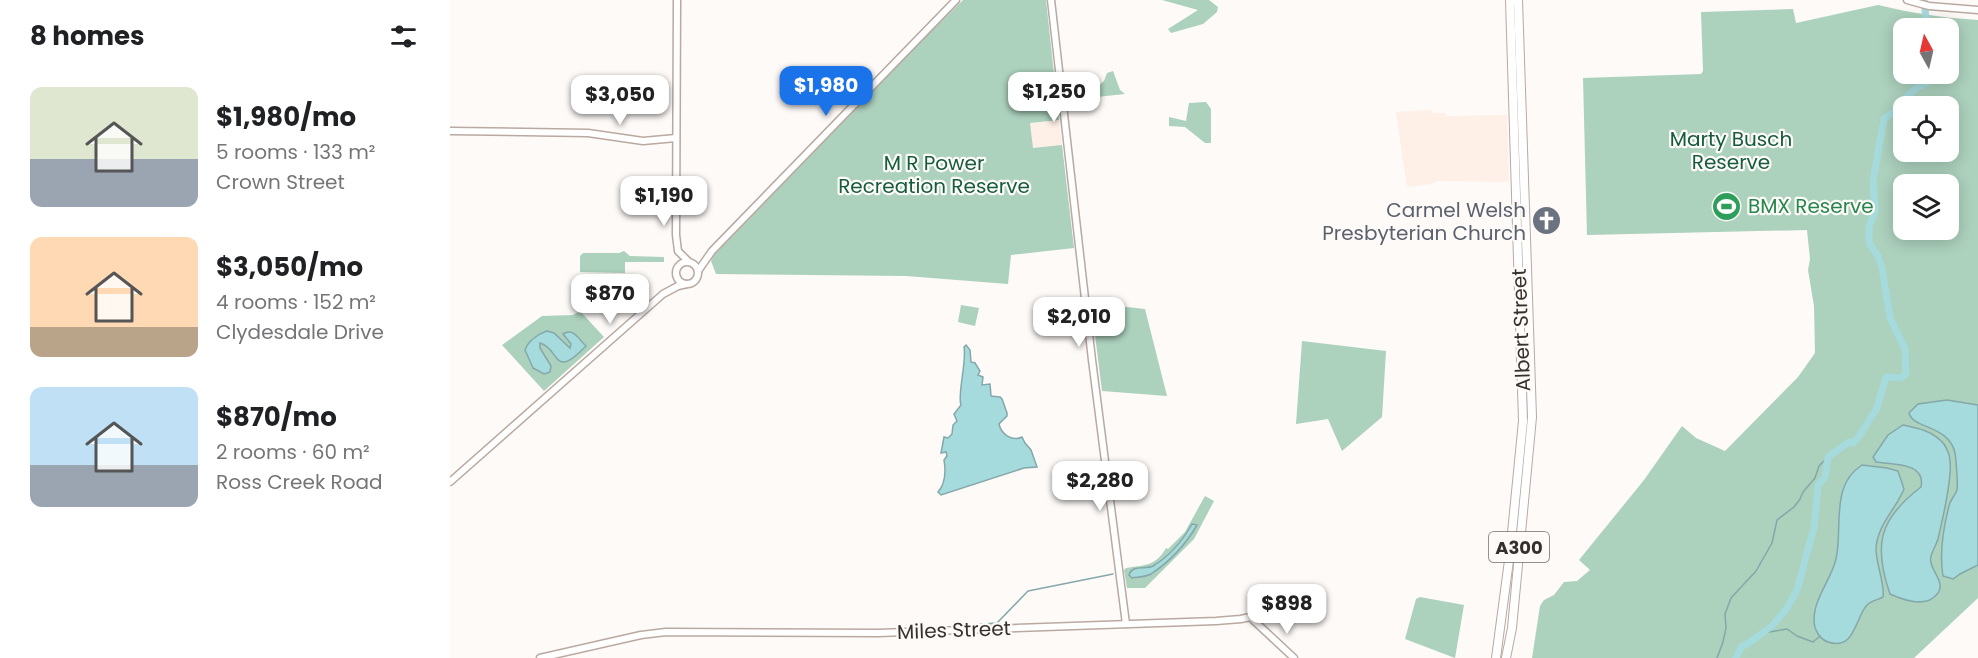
<!DOCTYPE html>
<meta charset="utf-8">
<style>
:root{--surface:#fff;--page:#f6f6f6;--text:#202124;--muted:#757577;--accent:#1a73e8}
body{margin:0;font-family:Poppins,sans-serif;background:var(--page);color:var(--text);height:100vh;display:flex;flex-direction:column;font-size:22px;white-space:nowrap}
*{box-sizing:border-box;margin:0}
p{font-size:20px;color:var(--muted)}
.icon{flex:none;width:33px;height:33px;fill:none;stroke:currentColor;stroke-width:2;stroke-linecap:round;stroke-linejoin:round}
.map{position:relative;flex:1;overflow:hidden}
.panel{display:flex;flex-direction:column;background:var(--surface);width:450px}
.panel>*{flex:none}
.needle{width:39px;rotate:352deg}
.controls{position:absolute;left:1443px;top:18px;display:grid;gap:12px}
.controls a{display:grid;place-items:center;width:66px;height:66px;border-radius:12px;background:var(--surface);box-shadow:0 3px 15px #0003;font-size:30px}
.price{position:absolute;translate:-50% -51px;padding:0 14px;border-radius:12px;background:#fff;color:#222;font-size:20px;line-height:39px;filter:drop-shadow(0 2px 3px #0008)}
.price::after{content:'';position:absolute;left:50%;top:36px;width:18px;height:14px;margin-left:-9px;background:inherit;clip-path:polygon(0 0,100% 0,50% 100%)}
.price.selected{background:var(--accent);color:#fff}
ul{padding:0;list-style:none}
li{display:flex;align-items:center;gap:18px;height:150px;padding:0 30px}
li span{display:grid;place-items:center;flex:none;width:168px;height:120px;border-radius:12px;color:#555}
li>.icon{margin-inline-start:auto}
span .icon{width:72px;height:72px;fill:#fffc;stroke-width:1}
li b{font-size:26px}
h2{display:flex;justify-content:space-between;align-items:center;height:72px;padding:0 30px;font-size:26px}
main{display:flex;flex:1;min-height:0}
.map>svg:first-child{display:block}
</style>
<main>
<section class="panel">
<h2>8 homes<svg class="icon" aria-label="filters" viewBox="0 0 24 24"><path d="M4 7h16M4 17h16"/><circle cx="9" cy="7" r="2"/><circle cx="15" cy="17" r="2"/></svg></h2>
<ul>
<li><span style="background:linear-gradient(#dfe7d0 60%,#9aa5b1 0)"><svg class="icon" aria-label="home" viewBox="0 0 24 24"><path d="M3 11l9-7 9 7M6 9v11h12V9"/></svg></span><div><b>$1,980/mo</b><p>5 rooms · 133 m²</p><p>Crown Street</p></div></li>
<li><span style="background:linear-gradient(#ffd9b3 75%,#b9a48a 0)"><svg class="icon" aria-label="home" viewBox="0 0 24 24"><path d="M3 11l9-7 9 7M6 9v11h12V9"/></svg></span><div><b>$3,050/mo</b><p>4 rooms · 152 m²</p><p>Clydesdale Drive</p></div></li>
<li><span style="background:linear-gradient(#bfe0f5 65%,#9aa5b1 0)"><svg class="icon" aria-label="home" viewBox="0 0 24 24"><path d="M3 11l9-7 9 7M6 9v11h12V9"/></svg></span><div><b>$870/mo</b><p>2 rooms · 60 m²</p><p>Ross Creek Road</p></div></li>
</ul>
</section>
<div class="map">
<svg width="1528" height="658" viewBox="0 0 1528 658">
<rect width="100%" height="100%" fill="#fdfaf8"/>
<g fill="#feefe7">
<path d="M982 110V113H995L996 116 1057 115 1059 182 988 181 981 184 957 187 946 112Z"/>
<path d="M609 120 612 145 583 149 580 123Z"/>
</g>
<g fill="#acd1bd" fill-rule="evenodd">
<path d="M513 0H596L609 120 580 123 583 148 612 145 624 248 561 255 558 284 456 276 266 274 261 261 264 255 464 48Z"/>
<path d="M712 0H759L768 7 767 12 753 24 721 33 718 29 748 10Z"/>
<path d="M1428 5C1461 13 1494 18 1528 20V598L1464 658H1082L1090 606 1094 600 1104 595 1114 582 1127 581 1140 570 1129 560 1194 480 1232 426 1246 438 1275 451 1348 377 1365 353 1364 306 1358 270 1360 259 1357 230 1137 235 1133 78 1251 74 1253 71 1251 12 1343 9 1346 23ZM1454 28H1498V74H1454ZM1454 106H1498V152H1454ZM1454 184H1498V230H1454Z"/>
<path d="M663 71 670 90 675 94 637 98V96L654 81 657 73Z"/>
<path d="M756 102 761 109V143H755L735 127 719 126V117L736 121 739 103Z"/>
<path d="M174 251 180 256 214 257V262H175V273L130 272V256L133 253H169Z"/>
<path d="M641 303 695 309 717 396 652 391Z"/>
<path d="M511 305 529 308 525 326 508 322Z"/>
<path d="M130 311 154 337 94 391 52 345 92 316 123 315Z"/>
<path d="M852 341 936 351 932 417 892 451 878 419 846 424Z"/>
<path d="M755 496 764 501 744 539 695 588H677L674 570 676 568C695 565 706 566 716 548L718 549 735 532Z"/>
<path d="M970 597 1014 605 1005 658 955 639 966 599Z"/>
</g>
<g fill="#a6dbde" stroke="#84a8a9" stroke-width="1.5">
<path d="M97 331 104 333 120 348 121 344 113 334C124 327 128 339 136 346 102 381 111 349 90 343V348L101 366 100 372 94 374 83 368 75 350C78 341 88 334 97 331Z"/>
<path d="M516 345 520 350 521 362 525 363 530 371 528 375 533 377 532 385 540 384 541 396 550 397 552 399 557 413V416L549 424C551 434 562 442 572 437L575 443 581 450 587 467 574 468 491 495 488 492C496 483 496 472 494 460L497 456 496 452 491 453 494 437 498 438 502 434 503 425 507 421 504 414 511 405C507 396 517 361 514 347Z"/>
<path d="M1497 400 1528 405V565L1510 574 1503 579 1493 576C1489 552 1493 529 1499 506 1500 500 1505 496 1507 490 1508 486 1506 458 1505 453 1499 425 1463 429 1459 413L1468 404Z"/>
<path d="M1453 425C1468 428 1483 431 1494 444 1497 449 1500 455 1500 461 1502 477 1492 522 1488 539 1486 545 1483 550 1481 556 1477 570 1501 584 1484 597 1473 607 1451 599 1440 594 1423 545 1429 519 1471 487 1476 462 1443 465 1426 462L1423 457 1438 435Z"/>
<path d="M1412 465 1437 468 1448 471 1454 489C1446 509 1427 525 1426 549 1426 564 1435 584 1433 597 1428 600 1422 600 1417 605 1405 618 1405 651 1378 642 1369 639 1364 629 1364 620 1364 598 1381 580 1386 559 1391 537 1386 512 1393 490 1396 480 1403 471 1412 465Z"/>
<path d="M742 524 747 525C736 544 719 562 701 574 696 577 688 577 682 578L679 575C683 564 695 570 703 566 720 556 733 540 742 524Z"/>
</g>
<g fill="none" stroke-linecap="round" stroke-linejoin="round">
<g stroke="#84a8a9" stroke-width="1.5">
<path d="M506 626 547 623 578 591 663 574"/>
<path d="M1313 633 1337 629 1347 636 1363 642 1370 636"/>
<path d="M1267 658 1273 642 1276 628 1275 614 1281 598 1306 571 1322 543 1327 520 1344 507 1350 499 1353 492 1365 478 1369 466 1378 457"/>
</g>
<g stroke="#a6dbde" stroke-width="7">
<path d="M1474 0 1477 28"/>
<path d="M1286 658 1291 647 1299 643 1323 625 1337 608 1347 590 1364 527 1368 485 1375 477 1378 457 1399 442 1403 443 1408 438 1427 408 1436 377 1451 378 1456 374 1455 349 1440 318 1432 268 1428 256 1420 245 1419 239V227L1425 211 1423 181 1434 119 1451 107 1454 100 1465 89 1484 79 1486 74"/>
</g>
<defs>
<g id="secondary">
<path d="M227 0 226 235 228 251 238 261"/>
<path d="M601 0 642 360 676 624"/>
<path d="M1457 0 1479 6 1528 10"/>
<path d="M0 131 138 133 193 141 226 138"/>
<circle cx="237" cy="273" r="11"/>
<path d="M248 271 262 251 506 0"/>
<path d="M0 482 213 294 228 286 237 284"/>
<path d="M90 658 191 635 216 632 428 633 766 621 791 619 800 617 844 658"/>
</g>
<g id="highway">
<path d="M1046 658 1060 553 1073 421 1060 0"/>
<path d="M1056 658 1062 628 1082 417 1068 0"/>
</g>
</defs>
<use href="#secondary" stroke="#b9a9a1" stroke-width="9"/>
<use href="#highway" stroke="#b9a9a1" stroke-width="10"/>
<use href="#secondary" stroke="#fff" stroke-width="6"/>
<use href="#highway" stroke="#fff" stroke-width="8"/>
</g>
<defs>
<symbol id="stadium-disc" viewBox="-11 -11 22 22"><circle r="9.5" fill="#2e9e5b" stroke="#fdfaf8"/><path d="M0-5a6.5 5 0 1 0 0 10a6.5 5 0 1 0 0-10ZM-3.5-1.8h7v3.6h-7Z" fill="#fff"/></symbol>
<symbol id="church-disc" viewBox="-11 -11 22 22"><circle r="9.5" fill="#6b7280" stroke="#fdfaf8"/><path d="M-1.2-6h2.4v3.5h3.3v2.4h-3.3V6h-2.4V-.1h-3.3v-2.4h3.3Z" fill="#fff"/></symbol>
</defs>
<g fill-rule="evenodd">
<use href="#stadium-disc" x="1260" y="190" width="33" height="33"/>
<use href="#church-disc" x="1080" y="204" width="33" height="33"/>
</g>
<g text-anchor="middle" dominant-baseline="central" stroke-width="4.5" stroke-linejoin="round" paint-order="stroke">
<rect fill="#fdfaf8" stroke="#726d69" stroke-width="1.5" x="1039" y="532" width="60" height="30" rx="4.5"/>
<g font-size="18" font-weight="bold" fill="#36302c">
<text x="1069" y="547">A300</text>
</g>
<g font-size="20" fill="#145c3e" stroke="#fdfaf8">
<text x="1281" y="139">Marty Busch<tspan x="1281" dy="23">Reserve</tspan></text>
<text x="484" y="163">M R Power<tspan x="484" dy="23">Recreation Reserve</tspan></text>
</g>
<g font-size="20" fill="#27864d" stroke="#fdfaf8" text-anchor="start">
<text x="1298" y="206">BMX Reserve</text>
</g>
<g font-size="20" fill="#5b616d" stroke="#fdfaf8" text-anchor="end">
<text x="1076" y="210">Carmel Welsh<tspan x="1076" dy="23">Presbyterian Church</tspan></text>
</g>
<g font-size="20" fill="#36302c" stroke="#fdfaf8">
<text transform="translate(1071 330) rotate(-92)">Albert Street</text>
<text transform="translate(504 630) rotate(-2)">Miles Street</text>
</g>
</g>
</svg>
<div class="controls">
<a><svg class="needle" viewBox="-14 -14 28 28"><path d="M0-13l5 13h-10z" fill="#e53935"/><path d="M0 13l5-13h-10z" fill="#757577"/></svg></a>
<a><svg class="icon" aria-label="locate" viewBox="0 0 24 24"><circle cx="12" cy="12" r="6"/><path d="M12 2v4M12 18v4M2 12h4M18 12h4"/></svg></a>
<a><svg class="icon" aria-label="layers" viewBox="0 0 24 24"><path d="M12 4l9 5-9 5-9-5zM3 14l9 5 9-5"/></svg></a>
</div>
<b class="price selected" style="left:376px;top:117px">$1,980</b>
<b class="price" style="left:604px;top:123px">$1,250</b>
<b class="price" style="left:170px;top:126px">$3,050</b>
<b class="price" style="left:214px;top:227px">$1,190</b>
<b class="price" style="left:160px;top:325px">$870</b>
<b class="price" style="left:629px;top:348px">$2,010</b>
<b class="price" style="left:650px;top:512px">$2,280</b>
<b class="price" style="left:837px;top:635px">$898</b>
</div>
</main>
